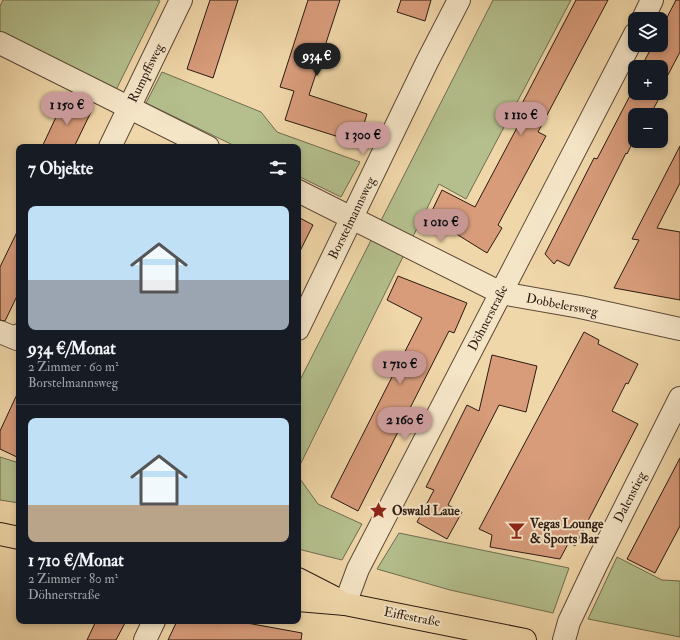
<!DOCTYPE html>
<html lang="de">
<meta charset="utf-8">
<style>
:root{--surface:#171b24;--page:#20242c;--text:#f1f3f6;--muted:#9ea1a6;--line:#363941;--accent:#c59692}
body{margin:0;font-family:"IM FELL Double Pica",serif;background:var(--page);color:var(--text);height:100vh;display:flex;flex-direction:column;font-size:15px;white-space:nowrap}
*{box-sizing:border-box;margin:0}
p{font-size:13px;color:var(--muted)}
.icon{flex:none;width:22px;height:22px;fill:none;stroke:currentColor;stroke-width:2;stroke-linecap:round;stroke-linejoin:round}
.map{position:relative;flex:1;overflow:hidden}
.sheet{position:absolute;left:16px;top:144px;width:285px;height:480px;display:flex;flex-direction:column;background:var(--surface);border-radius:8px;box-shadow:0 2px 6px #0003}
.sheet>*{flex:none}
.controls{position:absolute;left:628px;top:12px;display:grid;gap:8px}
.controls a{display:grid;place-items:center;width:40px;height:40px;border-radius:8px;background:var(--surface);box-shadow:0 2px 6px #0003;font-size:20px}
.price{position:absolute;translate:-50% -34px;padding:0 9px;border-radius:14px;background:var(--accent);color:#111;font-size:13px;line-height:26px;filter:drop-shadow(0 1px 2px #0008)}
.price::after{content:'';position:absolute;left:50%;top:24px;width:12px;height:9px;margin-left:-6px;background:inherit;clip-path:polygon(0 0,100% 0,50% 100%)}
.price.selected{background:#222;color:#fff}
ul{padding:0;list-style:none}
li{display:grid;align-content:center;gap:8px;height:212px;padding:0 12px}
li+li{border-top:1px solid var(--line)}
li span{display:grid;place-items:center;height:124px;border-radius:8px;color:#555}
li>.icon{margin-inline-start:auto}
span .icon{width:72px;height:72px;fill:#fffc;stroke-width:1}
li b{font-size:17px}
h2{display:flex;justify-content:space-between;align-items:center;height:48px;padding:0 12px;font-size:17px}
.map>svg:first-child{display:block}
</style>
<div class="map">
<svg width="680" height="640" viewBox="0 0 680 640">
<rect width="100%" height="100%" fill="#f0d7a9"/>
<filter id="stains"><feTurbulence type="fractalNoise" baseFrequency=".005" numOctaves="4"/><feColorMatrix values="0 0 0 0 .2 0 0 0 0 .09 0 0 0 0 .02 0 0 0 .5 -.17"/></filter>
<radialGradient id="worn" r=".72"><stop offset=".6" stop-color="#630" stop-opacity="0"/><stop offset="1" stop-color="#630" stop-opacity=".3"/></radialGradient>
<g fill="#b4bf8d" stroke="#706c4f">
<path d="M3 0H156L160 1 115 92 0 38V6Z"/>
<path d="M493 0H571L466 199 439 184 298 469V384Z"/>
<path d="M162 72 261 112 277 132 360 162 341 197 298 176V147H237L146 103Z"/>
<path d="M0 457 19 463V503L0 500Z"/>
<path d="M298 476 318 504 362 524 342 560 298 549Z"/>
<path d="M399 533 569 568 553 613 450 590 377 569Z"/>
<path d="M617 557 662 580 680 581V637L588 619Z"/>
</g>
<g fill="#d89c7b" stroke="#2c1a11">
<path d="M210 0H238L213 78 187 69Z"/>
<path d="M308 0H340L309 95 367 114 358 143 285 120 294 91 280 87Z"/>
<path d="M401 0H431L425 21 397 12Z"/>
<path d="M576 0H608L538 132 546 136 498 225 502 228 487 253 429 217 442 190 475 207 520 122 514 119Z"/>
<path d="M676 0H680V52L661 88V67H641L653 45H661V29Z"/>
<path d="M635 86V93H662L650 115H635V138L627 154 626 153 569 266 557 260 554 264 545 254 594 158 597 159Z"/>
<path d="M64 100 91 112 74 147H42Z"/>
<path d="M680 146V183L657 228 680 232V300L614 288 639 240 632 239Z"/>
<path d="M298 217 313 225 298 255Z"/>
<path d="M19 228V292L5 321 0 320V267Z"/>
<path d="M398 276 467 303 454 333 449 331 358 511 331 497 422 318 387 300Z"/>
<path d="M584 332 599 340 598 344 638 364 628 384 626 383 612 411 638 424 575 546 569 542 560 559 490 547 492 535 479 529Z"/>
<path d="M492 355 537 366 526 412 499 405 448 505 462 512 447 539 417 522 434 490 426 487 467 405 479 411Z"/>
<path d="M19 390V458L0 449V431Z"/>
<path d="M680 458V526L655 573 627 559Z"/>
<path d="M96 621H126L116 640H87Z"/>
<path d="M177 621H236L302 633 301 640H168Z"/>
</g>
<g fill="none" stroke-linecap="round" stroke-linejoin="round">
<defs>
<g id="minor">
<path d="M643 19 652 0"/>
<path d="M0 43 208 147"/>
<path d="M110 147 181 0"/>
<path d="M298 191 501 293 580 307 680 329"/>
<path d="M298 329 427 62 459 0"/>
<path d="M0 332 17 339 19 335"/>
<path d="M345 604 358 569 635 34"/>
<path d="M145 640 154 621"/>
<path d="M564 640 569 622 596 565 680 398"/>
</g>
<g id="major">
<path d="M0 534 19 538"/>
<path d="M298 579 337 599"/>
<path d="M298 600 345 604 525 640"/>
</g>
</defs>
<use href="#minor" stroke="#5d4937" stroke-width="24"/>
<use href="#major" stroke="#2c1a11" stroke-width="24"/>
<use href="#minor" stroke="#f5e5c7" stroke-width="22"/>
<use href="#major" stroke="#f0d7a9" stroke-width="22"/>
</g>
<defs>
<symbol id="sight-bare" viewBox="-9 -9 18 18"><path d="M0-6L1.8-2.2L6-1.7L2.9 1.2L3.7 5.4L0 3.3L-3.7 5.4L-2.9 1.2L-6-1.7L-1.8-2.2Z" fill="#8f2418" stroke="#f5e5c7" stroke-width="2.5" paint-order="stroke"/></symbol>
<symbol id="bar-bare" viewBox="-9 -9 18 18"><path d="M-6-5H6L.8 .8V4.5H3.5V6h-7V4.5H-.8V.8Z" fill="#8f2418" stroke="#f5e5c7" stroke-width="2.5" paint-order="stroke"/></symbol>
</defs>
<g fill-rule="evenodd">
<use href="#sight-bare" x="366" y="498" width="25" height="25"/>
<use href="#bar-bare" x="504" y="518" width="25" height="25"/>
</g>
<g text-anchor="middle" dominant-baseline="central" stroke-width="4" stroke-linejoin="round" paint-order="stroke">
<g font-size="13" fill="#2c1a11" stroke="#f5e5c7">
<text transform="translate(146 73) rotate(-64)">Rumpffsweg</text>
<text transform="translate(352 218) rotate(-64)">Borstelmannsweg</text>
<text transform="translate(562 305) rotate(11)">Dobbelersweg</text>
<text transform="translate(488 318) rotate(-63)">Döhnerstraße</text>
<text transform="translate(630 497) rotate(-63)">Dalenstieg</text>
<text transform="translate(412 617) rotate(11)">Eiffestraße</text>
</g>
<g font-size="13" font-weight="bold" fill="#2c1a11" stroke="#f5e5c7" text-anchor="start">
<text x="392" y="511">Oswald Laue</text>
<text x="530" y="524">Vegas Lounge<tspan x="530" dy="15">&amp; Sports Bar</tspan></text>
</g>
</g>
<rect width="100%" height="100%" filter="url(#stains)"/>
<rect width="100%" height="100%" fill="url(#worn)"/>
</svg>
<div class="controls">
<a><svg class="icon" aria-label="layers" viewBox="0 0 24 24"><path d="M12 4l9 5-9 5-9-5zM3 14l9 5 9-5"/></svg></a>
<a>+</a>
<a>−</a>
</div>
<b class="price selected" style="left:317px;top:77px">934 €</b>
<b class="price" style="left:67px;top:126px">1 150 €</b>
<b class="price" style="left:521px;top:136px">1 110 €</b>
<b class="price" style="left:363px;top:156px">1 300 €</b>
<b class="price" style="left:441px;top:243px">1 010 €</b>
<b class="price" style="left:400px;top:385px">1 710 €</b>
<b class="price" style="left:405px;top:441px">2 160 €</b>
<section class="sheet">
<h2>7 Objekte<svg class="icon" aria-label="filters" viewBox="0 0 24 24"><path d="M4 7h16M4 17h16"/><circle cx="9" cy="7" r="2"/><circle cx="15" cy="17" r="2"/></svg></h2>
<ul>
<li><span style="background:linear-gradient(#bfe0f5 60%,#9aa5b1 0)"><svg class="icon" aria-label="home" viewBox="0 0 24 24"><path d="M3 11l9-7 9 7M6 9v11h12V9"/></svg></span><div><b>934 €/Monat</b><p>2 Zimmer · 60 m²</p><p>Borstelmannsweg</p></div></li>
<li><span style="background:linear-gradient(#bfe0f5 70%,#b9a48a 0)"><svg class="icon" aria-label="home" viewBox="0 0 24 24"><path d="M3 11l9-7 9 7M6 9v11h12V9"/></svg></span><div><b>1 710 €/Monat</b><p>2 Zimmer · 80 m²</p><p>Döhnerstraße</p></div></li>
</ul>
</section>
</div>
